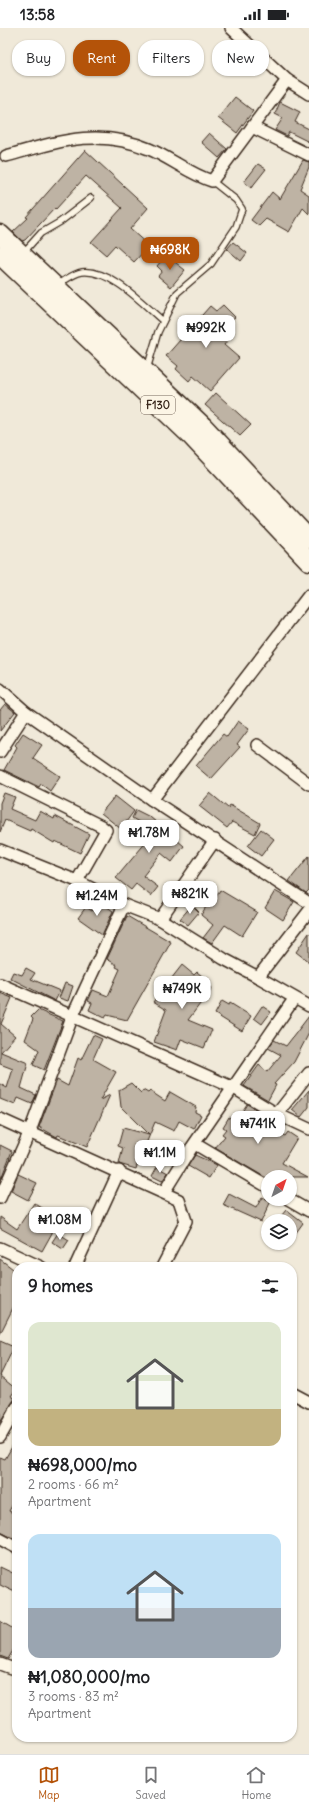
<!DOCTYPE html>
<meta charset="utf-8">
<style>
:root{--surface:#fff;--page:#f2f2f2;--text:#202124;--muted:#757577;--line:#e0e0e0;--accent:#b45309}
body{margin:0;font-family:Delius,sans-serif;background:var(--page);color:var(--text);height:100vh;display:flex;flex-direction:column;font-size:15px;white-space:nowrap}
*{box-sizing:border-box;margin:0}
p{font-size:13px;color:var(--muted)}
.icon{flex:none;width:22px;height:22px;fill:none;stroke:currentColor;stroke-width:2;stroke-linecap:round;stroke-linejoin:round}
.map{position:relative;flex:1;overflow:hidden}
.panel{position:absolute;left:12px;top:1234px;width:285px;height:480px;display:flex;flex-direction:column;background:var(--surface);border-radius:16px;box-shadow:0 1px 3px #0004}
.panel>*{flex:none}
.banner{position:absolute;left:12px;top:12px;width:285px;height:36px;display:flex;gap:8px}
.needle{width:26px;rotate:40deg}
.fabs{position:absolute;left:261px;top:1142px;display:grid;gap:8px}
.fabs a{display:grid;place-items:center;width:36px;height:36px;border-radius:50%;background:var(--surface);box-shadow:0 1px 3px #0004;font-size:20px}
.price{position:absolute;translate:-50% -34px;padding:0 9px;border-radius:8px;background:#fff;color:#222;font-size:13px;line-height:26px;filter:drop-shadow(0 1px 2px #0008)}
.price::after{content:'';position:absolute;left:50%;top:24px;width:12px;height:9px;margin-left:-6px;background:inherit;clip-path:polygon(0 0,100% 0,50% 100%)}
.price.on{background:var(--accent);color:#fff}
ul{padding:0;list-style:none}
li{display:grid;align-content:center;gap:8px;height:212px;padding:0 16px}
li span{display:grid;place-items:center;height:124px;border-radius:12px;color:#555}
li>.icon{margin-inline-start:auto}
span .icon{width:72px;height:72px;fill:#fffc;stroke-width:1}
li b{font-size:17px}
h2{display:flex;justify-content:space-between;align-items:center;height:48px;padding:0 16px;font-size:17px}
.tag{padding:0 14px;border-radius:16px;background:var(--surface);box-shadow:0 1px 3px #0004;font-size:14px;line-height:36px}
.tag.on{background:var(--accent);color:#fff}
.status{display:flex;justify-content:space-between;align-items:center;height:28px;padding:0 20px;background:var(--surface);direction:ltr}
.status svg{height:11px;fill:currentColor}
.dock{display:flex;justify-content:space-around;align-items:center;height:56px;border-top:1px solid var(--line);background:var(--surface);font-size:11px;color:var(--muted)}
.dock a{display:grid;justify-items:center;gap:2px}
.dock .on{color:var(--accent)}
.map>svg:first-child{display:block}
</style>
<div class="status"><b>13:58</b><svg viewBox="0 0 49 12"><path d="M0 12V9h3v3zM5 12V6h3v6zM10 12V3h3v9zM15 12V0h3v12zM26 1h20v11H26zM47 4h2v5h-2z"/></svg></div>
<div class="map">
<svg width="309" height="1726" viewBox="0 0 309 1726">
<rect width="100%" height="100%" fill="#f0e9d9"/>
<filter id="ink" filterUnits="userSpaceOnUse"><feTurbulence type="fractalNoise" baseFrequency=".025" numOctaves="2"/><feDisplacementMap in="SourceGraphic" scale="8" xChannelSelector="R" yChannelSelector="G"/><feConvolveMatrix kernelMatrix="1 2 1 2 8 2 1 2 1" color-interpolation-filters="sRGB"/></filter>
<g filter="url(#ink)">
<g fill="#beb3a4" stroke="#3b2a1e">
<path d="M235 69 253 83 237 105 218 90Z"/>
<path d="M280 74 300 84 295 94 309 101V114L289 104 287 108 275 102 283 90 275 86Z"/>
<path d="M209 105 227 121 219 130 201 114Z"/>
<path d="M85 122 148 180 130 201 149 218 134 234 115 217 106 227 91 214 122 180 86 148 56 181 55 180 25 212 22 213 13 204 28 190 26 189Z"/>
<path d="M303 132 309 134V139L300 161 309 167V186L303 180 289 204 266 191 259 198 251 192 272 164 280 171Z"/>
<path d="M258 136 266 141 251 160 244 154Z"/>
<path d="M233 214 247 225 241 233 227 221Z"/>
<path d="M166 227 185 242 171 259 158 248 162 243 157 238Z"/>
<path d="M223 277 235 289 226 298 234 304 224 317 239 330 210 363 193 348 189 353 176 341 178 338 166 328 210 278 216 283Z"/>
<path d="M216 365 251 397 240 408 205 377Z"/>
<path d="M5 676 15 684 0 703V682Z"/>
<path d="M238 693 249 701 237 717 240 719 211 751 196 738 223 706 227 709Z"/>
<path d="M23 705 42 717 33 730 60 748 50 763 41 756 39 759 4 742 17 719 15 717Z"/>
<path d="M4 765 15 769 10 781 35 792 40 783 54 791 55 788 89 806 80 825 55 813 54 815 31 801 30 803 5 792 0 804V775Z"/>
<path d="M210 765 228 780 230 777 260 795 255 806 232 794 227 800 199 778Z"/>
<path d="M115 768 134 783 121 801 101 785Z"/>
<path d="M136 782 150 789 184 818 172 834 161 825 143 848 158 859 151 868 136 856 131 862 116 850 147 813 142 809 149 800 132 790Z"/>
<path d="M261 801 274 811 261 828 248 818Z"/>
<path d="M309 828V862L306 865 289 853Z"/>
<path d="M220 862 257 884 242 908 225 897 212 915 203 910 213 897 201 887 213 867 216 869Z"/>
<path d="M275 863 294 874 283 892 265 880Z"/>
<path d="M99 873 113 883 102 907 78 890 86 879 92 883Z"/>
<path d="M192 877 199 884 188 897 180 891Z"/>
<path d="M127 888 171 914 127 992 107 987 105 990 89 982 92 975 88 973 93 962 108 968 120 941 116 939 117 937 107 931Z"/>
<path d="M309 905V934L296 924Z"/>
<path d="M182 937 194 947 197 944 207 952 205 955 212 960 188 992 212 1002 204 1020 181 1011 177 1022 154 1014 166 982 153 974Z"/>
<path d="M26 940 35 945 31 951 60 963 55 973 10 950 13 944 22 947Z"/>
<path d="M65 955 73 958 68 973 59 970Z"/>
<path d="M0 965 12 970 1 996 15 1008 1 1024 28 1035 21 1060 36 1067 32 1076 18 1070 15 1077 0 1071V1056L7 1060 13 1041 0 1036Z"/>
<path d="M222 973 229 977 230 975 251 988 242 1003 215 986Z"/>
<path d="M262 978 271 984 262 996 254 990Z"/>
<path d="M38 982 63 993 44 1042 33 1037 39 1022 25 1012 33 991 31 989Z"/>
<path d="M309 988V1005L294 1034 274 1056 276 1057 268 1072 244 1058 259 1037 267 1044 281 1027 268 1020 274 1012 286 1018Z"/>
<path d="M93 1007 102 1011 93 1031 116 1044 100 1072 110 1067 87 1119 58 1107 57 1109 39 1099 57 1052 68 1058 78 1030 81 1032Z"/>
<path d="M131 1055 141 1065 143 1062 148 1065 150 1063 165 1073 170 1064 196 1079 195 1084 201 1087 194 1101 179 1093 174 1103 155 1094 141 1128 140 1127 136 1141 119 1136 123 1120 118 1118 123 1100 149 1107 121 1079 119 1062Z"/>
<path d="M309 1062V1079L301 1089 292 1082Z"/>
<path d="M247 1076 260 1084 257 1090 285 1108 288 1104 297 1110 282 1135 308 1149H280L274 1147 272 1149H268V1151L215 1120 225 1108 222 1106 226 1101 223 1099 229 1089 236 1093Z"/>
<path d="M0 1117 12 1123 0 1153Z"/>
<path d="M195 1127 217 1137 209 1150 188 1138Z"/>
<path d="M157 1139 168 1145 162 1153 152 1148Z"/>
<path d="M18 1146 37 1155 28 1172 11 1163Z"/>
<path d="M229 1166 256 1180 262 1169 271 1173 261 1194 223 1177Z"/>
<path d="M34 1175 47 1183 38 1197 52 1205 42 1223 0 1200V1189L17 1201Z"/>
<path d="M286 1182 303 1195 290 1213V1193H277Z"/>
<path d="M58 1205 69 1212 63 1221 52 1214Z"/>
<path d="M0 1231 17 1244V1272L0 1306Z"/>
<path d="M0 1313 14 1319 0 1348 16 1361 11 1368 15 1370 0 1395Z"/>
<path d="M17 1410V1469L9 1483 17 1487V1512L0 1504V1429L5 1431Z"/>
<path d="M0 1539 17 1547V1565L0 1557Z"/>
<path d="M0 1593 17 1603V1616L8 1631 0 1628Z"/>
</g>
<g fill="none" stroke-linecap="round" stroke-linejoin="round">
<defs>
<g id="lane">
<path d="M23 225 41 205 60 194 91 170"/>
<path d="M57 257C64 253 74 245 82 244 111 241 143 276 163 293"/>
<path d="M147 341 158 304 177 265 211 236 236 199 242 181 236 172 212 153"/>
</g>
<g id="street">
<path d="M231 0 287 52 309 66"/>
<path d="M252 99 309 127"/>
<path d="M6 128C57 114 98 99 149 121 171 130 189 146 212 153L287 52"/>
<path d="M0 661 26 684 152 772 309 875"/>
<path d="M257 717 309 756"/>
<path d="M0 724 26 684"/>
<path d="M0 748 101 798 106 802 77 853"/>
<path d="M152 772 309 567"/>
<path d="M0 822 77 853 124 877"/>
<path d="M309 883 258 949 309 978"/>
<path d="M160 891 224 931 258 949"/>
<path d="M0 956 234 1060 277 1086 309 1101"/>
<path d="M277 1086 309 1045"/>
<path d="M0 1091 179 1172 186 1193 162 1239"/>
<path d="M195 1116 268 1159"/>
<path d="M164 1164 192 1119 294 971"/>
<path d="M0 1170 30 1103 73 987 124 877 160 891 215 812"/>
<path d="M288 1171 309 1183"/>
<path d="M0 1220 41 1239"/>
<path d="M75 1239 119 1143"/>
<path d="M292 1365 309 1374"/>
<path d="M0 1409 17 1379"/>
<path d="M0 1511 17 1520"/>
<path d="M0 1636 11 1640 17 1639"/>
</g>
<g id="primary">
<path d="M0 206 203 398 309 511"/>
<path d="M0 227 192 409 309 533"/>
</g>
</defs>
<use href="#lane" stroke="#3b2a1e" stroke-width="8"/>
<use href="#street" stroke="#3b2a1e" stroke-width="14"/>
<use href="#primary" stroke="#3b2a1e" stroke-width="21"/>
<use href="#lane" stroke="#fcf5e5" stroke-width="5.5"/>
<use href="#street" stroke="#fcf5e5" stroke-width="11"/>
<use href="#primary" stroke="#fcf5e5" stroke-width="18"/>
</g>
</g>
<g text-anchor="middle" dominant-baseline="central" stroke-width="3.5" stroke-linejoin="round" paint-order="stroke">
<rect fill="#fcf5e5" stroke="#75675a" stroke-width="1" x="141" y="368" width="34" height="18" rx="3"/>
<g font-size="11" font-weight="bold" fill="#3b2a1e">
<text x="158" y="377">F130</text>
</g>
</g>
</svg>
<div class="fabs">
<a><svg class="needle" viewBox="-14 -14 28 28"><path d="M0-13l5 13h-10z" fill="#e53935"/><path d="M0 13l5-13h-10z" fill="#757577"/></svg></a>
<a><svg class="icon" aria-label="layers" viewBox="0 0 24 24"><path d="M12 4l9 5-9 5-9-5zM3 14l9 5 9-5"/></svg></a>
</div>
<b class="price on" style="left:170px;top:243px">₦698K</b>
<b class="price" style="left:206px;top:321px">₦992K</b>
<b class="price" style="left:149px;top:826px">₦1.78M</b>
<b class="price" style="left:190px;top:887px">₦821K</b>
<b class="price" style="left:97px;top:889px">₦1.24M</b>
<b class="price" style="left:182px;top:982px">₦749K</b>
<b class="price" style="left:258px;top:1117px">₦741K</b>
<b class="price" style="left:160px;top:1146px">₦1.1M</b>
<b class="price" style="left:60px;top:1213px">₦1.08M</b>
<div class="banner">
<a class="tag">Buy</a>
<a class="tag on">Rent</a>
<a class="tag">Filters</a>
<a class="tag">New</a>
</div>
<section class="panel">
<h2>9 homes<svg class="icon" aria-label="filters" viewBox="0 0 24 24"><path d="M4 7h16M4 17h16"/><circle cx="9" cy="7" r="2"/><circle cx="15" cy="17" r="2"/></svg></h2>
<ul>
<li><span style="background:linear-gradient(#dfe7d0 70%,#c2b280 0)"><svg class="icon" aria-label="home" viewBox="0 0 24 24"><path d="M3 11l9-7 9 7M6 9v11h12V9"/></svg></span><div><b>₦698,000/mo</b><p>2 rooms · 66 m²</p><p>Apartment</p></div></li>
<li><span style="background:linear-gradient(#bfe0f5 60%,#9aa5b1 0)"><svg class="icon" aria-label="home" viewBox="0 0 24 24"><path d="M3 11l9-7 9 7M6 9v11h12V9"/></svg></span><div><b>₦1,080,000/mo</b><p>3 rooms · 83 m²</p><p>Apartment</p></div></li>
</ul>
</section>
</div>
<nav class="dock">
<a class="on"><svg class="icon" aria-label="map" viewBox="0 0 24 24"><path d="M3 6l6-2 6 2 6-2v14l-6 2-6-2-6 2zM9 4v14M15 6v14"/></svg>Map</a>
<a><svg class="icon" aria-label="saved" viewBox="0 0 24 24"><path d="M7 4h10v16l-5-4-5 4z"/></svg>Saved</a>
<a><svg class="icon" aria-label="home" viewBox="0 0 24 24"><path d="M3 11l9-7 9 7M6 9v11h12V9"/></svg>Home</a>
</nav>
